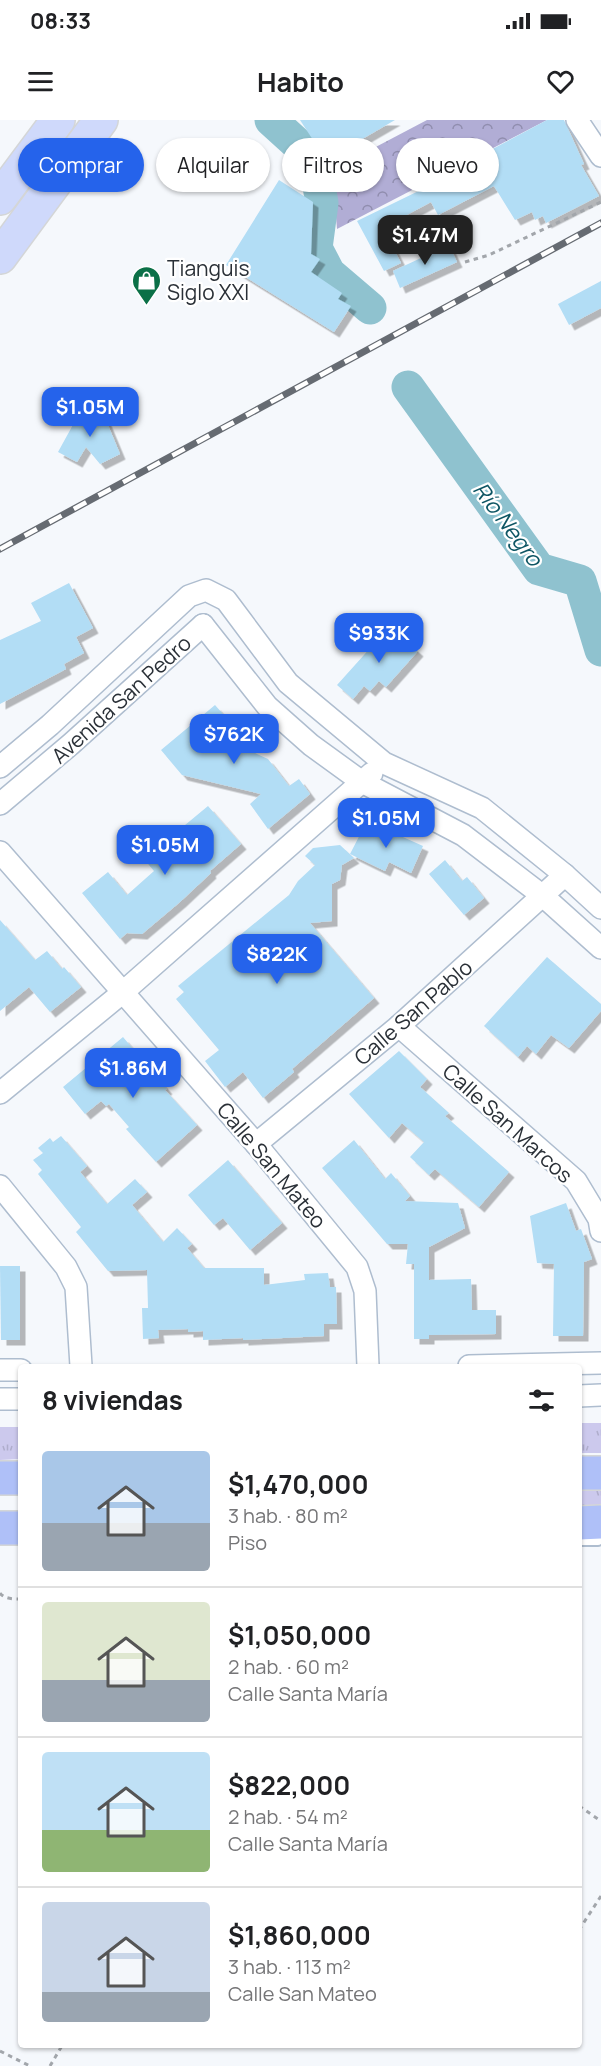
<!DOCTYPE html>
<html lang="es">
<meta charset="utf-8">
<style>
:root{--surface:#fff;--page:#f6f6f6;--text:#202124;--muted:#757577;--line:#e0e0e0;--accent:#2563eb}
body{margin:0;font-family:Manrope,sans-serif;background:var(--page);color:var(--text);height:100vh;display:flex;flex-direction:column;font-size:22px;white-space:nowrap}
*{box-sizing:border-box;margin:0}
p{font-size:20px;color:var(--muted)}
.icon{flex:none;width:33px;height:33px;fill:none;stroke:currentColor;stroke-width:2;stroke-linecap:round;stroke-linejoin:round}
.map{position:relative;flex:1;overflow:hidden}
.side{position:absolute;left:18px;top:1244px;width:564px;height:684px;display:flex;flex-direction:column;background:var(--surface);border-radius:6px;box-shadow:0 2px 4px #0004}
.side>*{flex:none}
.hud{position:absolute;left:18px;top:18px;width:566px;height:54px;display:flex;gap:12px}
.price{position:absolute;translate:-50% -51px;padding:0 14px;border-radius:12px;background:var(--accent);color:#fff;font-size:20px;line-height:39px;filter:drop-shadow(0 2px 3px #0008)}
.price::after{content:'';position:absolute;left:50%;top:36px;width:18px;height:14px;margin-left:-9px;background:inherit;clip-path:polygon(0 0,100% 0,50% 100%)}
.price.on{background:#222;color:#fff}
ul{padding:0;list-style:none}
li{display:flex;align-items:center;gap:18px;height:150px;padding:0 24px}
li+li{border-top:2px solid var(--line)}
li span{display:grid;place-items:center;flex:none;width:168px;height:120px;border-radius:6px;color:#555}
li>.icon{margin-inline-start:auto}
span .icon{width:72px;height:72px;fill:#fffc;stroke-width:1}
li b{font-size:26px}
h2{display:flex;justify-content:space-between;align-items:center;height:72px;padding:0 24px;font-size:26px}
.tag{padding:0 21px;border-radius:27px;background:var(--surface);box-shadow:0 2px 4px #0004;font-size:21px;line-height:54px}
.tag.on{background:var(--accent);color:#fff}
.status{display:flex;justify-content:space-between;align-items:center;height:42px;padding:0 30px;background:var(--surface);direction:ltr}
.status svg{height:16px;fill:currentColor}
header{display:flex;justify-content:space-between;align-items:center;height:78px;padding:0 24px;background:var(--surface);font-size:27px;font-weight:700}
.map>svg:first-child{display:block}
</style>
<div class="status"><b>08:33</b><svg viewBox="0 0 49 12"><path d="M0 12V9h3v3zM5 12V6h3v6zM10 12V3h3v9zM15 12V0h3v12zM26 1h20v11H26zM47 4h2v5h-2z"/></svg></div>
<header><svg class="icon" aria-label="menu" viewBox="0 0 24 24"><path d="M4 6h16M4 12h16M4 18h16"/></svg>Habito<svg class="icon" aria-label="heart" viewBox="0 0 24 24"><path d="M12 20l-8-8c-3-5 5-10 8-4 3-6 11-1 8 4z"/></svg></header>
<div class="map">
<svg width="601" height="1946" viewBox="0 0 601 1946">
<defs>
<pattern id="grass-tufts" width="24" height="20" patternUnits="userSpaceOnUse" patternTransform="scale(1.5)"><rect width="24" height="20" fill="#ccc9ed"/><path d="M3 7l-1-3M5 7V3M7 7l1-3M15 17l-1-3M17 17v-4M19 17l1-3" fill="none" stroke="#afadcc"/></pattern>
<pattern id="forest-crowns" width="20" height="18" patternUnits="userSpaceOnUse" patternTransform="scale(1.5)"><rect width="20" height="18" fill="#b1add5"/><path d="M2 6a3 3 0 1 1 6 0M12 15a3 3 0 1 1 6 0" fill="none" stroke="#908dae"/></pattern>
<filter id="shadow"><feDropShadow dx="5.5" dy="5.5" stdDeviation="0" flood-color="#0004"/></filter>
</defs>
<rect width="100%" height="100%" fill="#f5f8fc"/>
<g fill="url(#grass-tufts)">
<rect x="579" y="1303" width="22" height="30"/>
<path d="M0 1307H21V1339L0 1340Z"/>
<rect x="579" y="1364" width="22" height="27"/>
</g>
<path fill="url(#forest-crowns)" d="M427 0H547L337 109 332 50Z"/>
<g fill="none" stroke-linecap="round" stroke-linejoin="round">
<g stroke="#8fc2cf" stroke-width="33">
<path d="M271 0 314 39 322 83 316 128 329 153 370 188"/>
<path d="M408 267 539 449 580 461 601 530"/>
</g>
</g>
<g fill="#b2ddf5" filter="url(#shadow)">
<path d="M300 0H395L326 40Z"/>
<path d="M547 0H564L584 44 581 45 599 76 546 103 543 96 535 100 532 92 515 100 494 66 438 95 431 82 388 105 391 111 386 114 401 143 384 151 357 101 435 63 434 60Z"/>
<path d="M279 60 313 82 311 134 320 139 311 152 342 173 338 179 351 186 334 212 226 145Z"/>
<path d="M449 125 457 142 400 168 393 151Z"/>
<path d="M601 161V188L569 205 558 184Z"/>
<path d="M89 285 105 298 120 334 100 344 86 327 77 342 58 332 80 292 83 295Z"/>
<path d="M69 463 93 508 76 517 84 533 64 544 66 549 0 584V520L41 501 31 483Z"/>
<path d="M390 506 418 531 386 567 379 561 370 571 364 566 353 579 337 565Z"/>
<path d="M215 585 238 611 246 604 259 620 248 630 268 639 289 666 299 659 310 674 268 709 250 684 261 674 182 655 161 630Z"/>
<path d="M208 686 241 724 210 751 211 753 180 782 142 814 127 813 120 819 82 773 108 752 127 775 154 751 144 739Z"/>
<path d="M367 701 423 726 411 753 389 742 385 751 350 734Z"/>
<path d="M340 725 354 738 342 745 340 760 332 764V801L310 803 374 878 292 949 294 952 263 978 243 952 225 967 205 941 219 930 176 879 184 872 178 866 289 775 298 761 315 745 305 736 313 728Z"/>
<path d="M445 740 462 761 467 757 484 778 464 795 429 754Z"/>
<path d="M0 800 35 840 47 831 62 849 64 847 81 867 50 892 29 867 0 891Z"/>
<path d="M547 837 601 884V891L569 928 551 915 536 934 527 926 518 937 484 906Z"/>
<path d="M123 917 167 969 165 970 197 1005 156 1042 126 1009 129 1007 109 984 106 986 101 981 85 994 63 967Z"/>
<path d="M399 931 427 959 420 967 449 993 445 996 509 1052 479 1087 435 1049 429 1055 410 1037 424 1022 402 1003 389 1018 349 974Z"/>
<path d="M61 1016 87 1046 80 1052 107 1084 135 1059 147 1072 132 1085 163 1122 177 1108 192 1124 187 1128 204 1148H264V1165L305 1160 304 1154 328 1153 330 1167H336L337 1204H324V1216L243 1220V1218L203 1220V1211L188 1212V1209L158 1210 159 1218 143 1219 142 1188H148L147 1150 108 1151 76 1112 81 1107 38 1054 42 1050 33 1040 43 1033 38 1028 50 1018 53 1022Z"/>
<path d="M354 1020 385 1059 391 1053 410 1076 405 1081 458 1083 465 1108 429 1127V1160L471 1159 472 1190H496V1214L429 1215V1219H414V1144H406L408 1124H387L322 1048Z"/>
<path d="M228 1040 282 1103 250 1130 223 1098 214 1105 188 1075Z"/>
<path d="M566 1083 576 1111 581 1109 592 1139 584 1142 583 1216H553L554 1144 537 1143 530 1096Z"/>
<path d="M0 1146H20V1220H1Z"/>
</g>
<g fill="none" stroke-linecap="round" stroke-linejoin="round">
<defs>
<path id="service" d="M579 1420H598L601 1417"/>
<g id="minor">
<path d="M577 0 601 36"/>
<path d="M203 505 267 586 311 625 362 662 463 715 543 776 601 828"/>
<path d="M0 647 50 605 189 476 206 470 226 480 288 563 384 643 482 688 565 755 601 788"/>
<path d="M0 684 71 624 203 505"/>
<path d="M0 732 256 1024 357 1147 365 1171 368 1246"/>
<path d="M399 906 576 1061 599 1099 601 1111"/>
<path d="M0 973 122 873 372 653"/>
<path d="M256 1024 399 906 565 755"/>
<path d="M0 1066 66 1147 76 1167 81 1246"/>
<path d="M469 1246 601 1243"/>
<path d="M0 1250H21"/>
<path d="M579 1276 601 1275"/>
<path d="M0 1279H21"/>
</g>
<g id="primary">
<path d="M0 78 58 0"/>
<path d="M0 137 101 0"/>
</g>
<g id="motorway">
<path d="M579 1353H601"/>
<path d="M0 1358H21"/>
<path d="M579 1403 601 1402"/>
<path d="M0 1408H21"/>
</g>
</defs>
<use href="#service" stroke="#aebdcf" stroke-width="14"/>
<use href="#minor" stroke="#aebdcf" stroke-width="24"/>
<use href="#primary" stroke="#d4d6d7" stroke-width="36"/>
<use href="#motorway" stroke="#d4d6d7" stroke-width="36"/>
<g stroke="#a2a6ab" stroke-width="3" stroke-dasharray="4.5 4.5" stroke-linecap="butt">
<path d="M465 142 489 135 601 82"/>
<path d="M0 1473C4 1479 14 1479 21 1479"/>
<path d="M579 1686 601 1701"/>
<path d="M579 1810 601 1776"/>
<path d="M0 1931 30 1946"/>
<path d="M50 1946 63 1924"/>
</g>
<use href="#service" stroke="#fff" stroke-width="10"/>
<use href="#minor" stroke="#fff" stroke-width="21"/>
<use href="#primary" stroke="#cfd9fb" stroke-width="33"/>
<use href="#motorway" stroke="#afc0f8" stroke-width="33"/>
<defs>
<path id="rail" d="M0 429 601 103"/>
</defs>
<use href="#rail" stroke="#666b72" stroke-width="7"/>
<use href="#rail" stroke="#fff" stroke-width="4.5" stroke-dasharray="14" stroke-linecap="butt"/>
</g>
<defs>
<symbol id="shop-pin" viewBox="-11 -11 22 30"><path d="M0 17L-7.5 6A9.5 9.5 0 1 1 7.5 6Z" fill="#0b7047" stroke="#fff"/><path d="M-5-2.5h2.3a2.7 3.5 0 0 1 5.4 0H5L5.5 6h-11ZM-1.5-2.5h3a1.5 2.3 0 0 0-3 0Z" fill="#fff"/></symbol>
</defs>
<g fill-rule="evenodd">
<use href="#shop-pin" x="130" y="144" width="33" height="45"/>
</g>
<g text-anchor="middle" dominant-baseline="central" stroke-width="4.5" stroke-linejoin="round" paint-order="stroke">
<g font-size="21" fill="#2a3037" stroke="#fff" text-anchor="start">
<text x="167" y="148">Tianguis<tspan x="167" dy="24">Siglo XXI</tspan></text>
</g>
<g font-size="21" fill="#2a3037" stroke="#fff">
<text transform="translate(121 579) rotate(-42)">Avenida San Pedro</text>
<text transform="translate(413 892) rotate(-41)">Calle San Pablo</text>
<text transform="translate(508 1003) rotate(42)">Calle San Marcos</text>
<text transform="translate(272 1045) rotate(50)">Calle San Mateo</text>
</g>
<g font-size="22" font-style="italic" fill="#0e5664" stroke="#fff">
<text transform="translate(508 404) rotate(53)">Río Negro</text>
</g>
</g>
</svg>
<b class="price on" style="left:425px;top:146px">$1.47M</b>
<b class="price" style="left:90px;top:318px">$1.05M</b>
<b class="price" style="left:379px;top:544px">$933K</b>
<b class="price" style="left:234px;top:645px">$762K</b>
<b class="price" style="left:386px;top:729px">$1.05M</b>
<b class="price" style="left:165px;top:756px">$1.05M</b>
<b class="price" style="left:277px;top:865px">$822K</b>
<b class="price" style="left:133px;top:979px">$1.86M</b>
<div class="hud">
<a class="tag on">Comprar</a>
<a class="tag">Alquilar</a>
<a class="tag">Filtros</a>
<a class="tag">Nuevo</a>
</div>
<section class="side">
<h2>8 viviendas<svg class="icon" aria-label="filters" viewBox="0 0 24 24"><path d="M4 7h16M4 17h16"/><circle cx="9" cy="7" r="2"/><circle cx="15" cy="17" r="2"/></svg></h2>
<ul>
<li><span style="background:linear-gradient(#a9c7e8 60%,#9aa5b1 0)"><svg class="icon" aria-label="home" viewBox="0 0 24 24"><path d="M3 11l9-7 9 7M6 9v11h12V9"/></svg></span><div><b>$1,470,000</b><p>3 hab. · 80 m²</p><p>Piso</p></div></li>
<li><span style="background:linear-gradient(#dfe7d0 65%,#9aa5b1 0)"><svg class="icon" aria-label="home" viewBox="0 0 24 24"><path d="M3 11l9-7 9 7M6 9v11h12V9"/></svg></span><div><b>$1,050,000</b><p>2 hab. · 60 m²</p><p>Calle Santa María</p></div></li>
<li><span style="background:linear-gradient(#bfe0f5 65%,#8fb573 0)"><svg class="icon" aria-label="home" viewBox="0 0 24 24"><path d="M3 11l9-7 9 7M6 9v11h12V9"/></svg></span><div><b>$822,000</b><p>2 hab. · 54 m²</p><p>Calle Santa María</p></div></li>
<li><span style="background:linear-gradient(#c9d6e8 75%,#9aa5b1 0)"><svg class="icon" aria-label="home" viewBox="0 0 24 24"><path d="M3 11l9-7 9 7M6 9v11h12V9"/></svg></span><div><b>$1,860,000</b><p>3 hab. · 113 m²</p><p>Calle San Mateo</p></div></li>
</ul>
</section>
</div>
